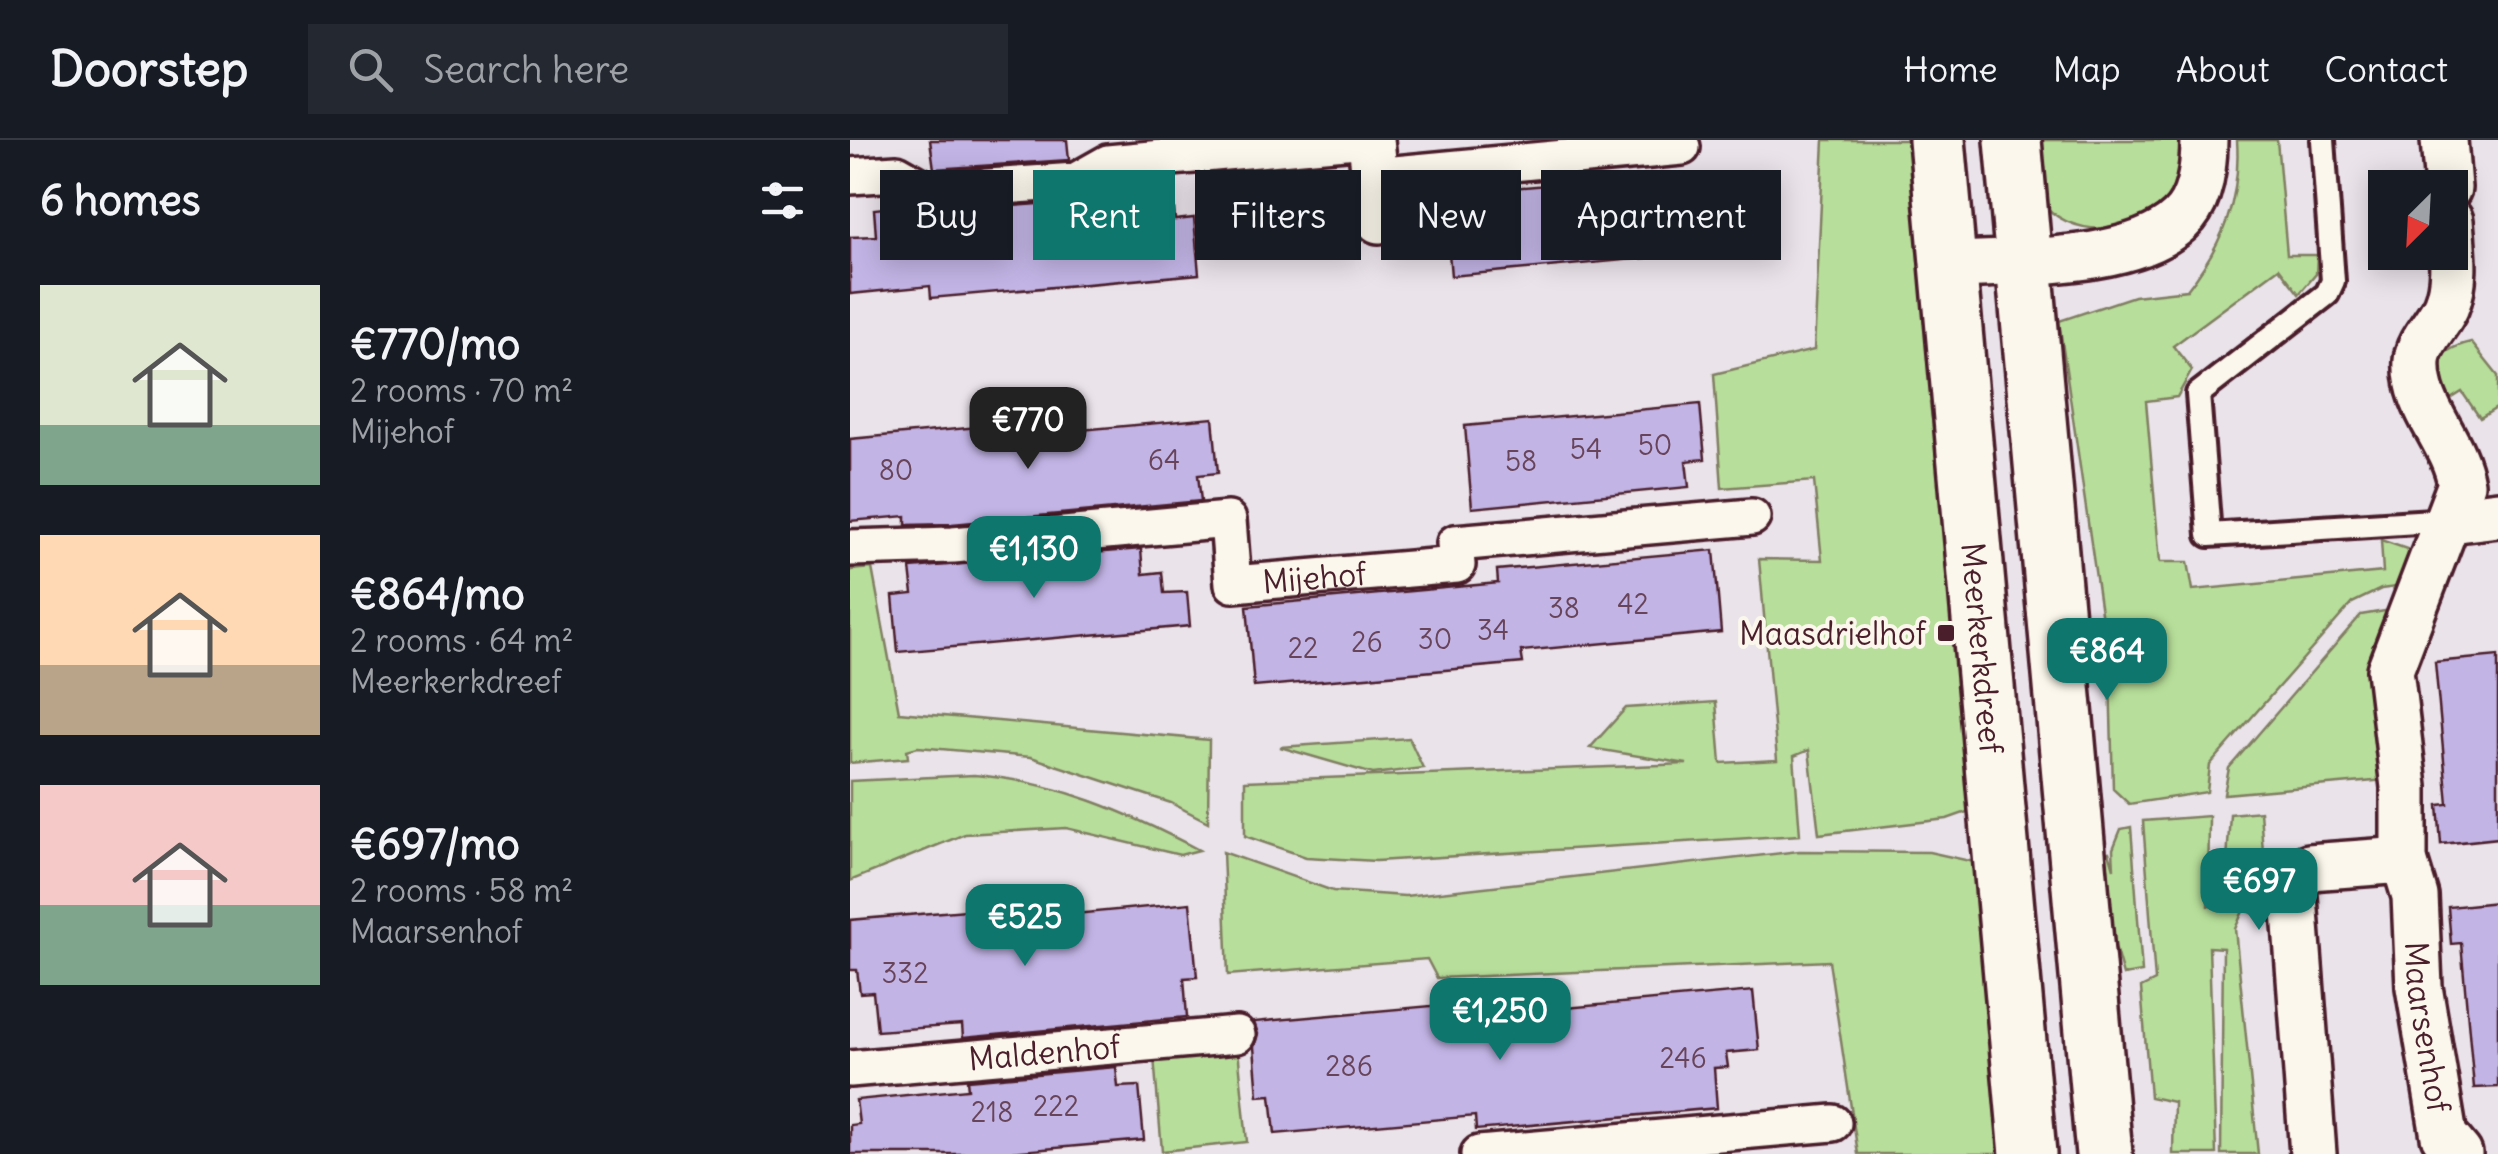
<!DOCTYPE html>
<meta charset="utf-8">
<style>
:root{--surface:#171b24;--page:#242831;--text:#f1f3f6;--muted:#9ea1a6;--line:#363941;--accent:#0f766e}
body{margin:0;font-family:Delius,sans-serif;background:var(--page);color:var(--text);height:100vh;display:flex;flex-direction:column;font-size:38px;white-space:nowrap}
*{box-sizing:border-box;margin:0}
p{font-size:32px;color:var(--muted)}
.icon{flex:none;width:55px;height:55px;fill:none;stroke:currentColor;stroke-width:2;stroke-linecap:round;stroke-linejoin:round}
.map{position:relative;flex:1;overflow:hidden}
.side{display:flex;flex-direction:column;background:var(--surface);width:850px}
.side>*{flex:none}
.guide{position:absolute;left:30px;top:30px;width:950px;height:90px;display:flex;gap:20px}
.needle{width:65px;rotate:204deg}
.tools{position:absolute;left:1518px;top:30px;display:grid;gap:20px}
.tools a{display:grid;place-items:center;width:100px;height:100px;border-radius:0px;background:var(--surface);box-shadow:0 5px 25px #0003;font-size:50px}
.price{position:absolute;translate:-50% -85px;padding:0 22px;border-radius:20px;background:var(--accent);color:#fff;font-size:32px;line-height:65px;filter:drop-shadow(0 2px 5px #0008)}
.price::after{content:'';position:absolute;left:50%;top:60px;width:30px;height:22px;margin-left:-15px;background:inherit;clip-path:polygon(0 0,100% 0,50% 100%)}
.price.current{background:#222;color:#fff}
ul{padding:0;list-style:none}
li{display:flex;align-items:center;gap:30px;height:250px;padding:0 40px}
li span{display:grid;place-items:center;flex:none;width:280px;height:200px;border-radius:0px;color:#555}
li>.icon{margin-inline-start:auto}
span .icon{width:120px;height:120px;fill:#fffc;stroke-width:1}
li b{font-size:42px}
h2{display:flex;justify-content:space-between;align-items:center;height:120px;padding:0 40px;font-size:42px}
.chip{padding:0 35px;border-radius:0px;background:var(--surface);box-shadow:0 5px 25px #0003;font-size:35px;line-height:90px}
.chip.current{background:var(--accent);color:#fff}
header{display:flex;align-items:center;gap:60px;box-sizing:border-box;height:140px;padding:0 50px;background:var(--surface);border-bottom:2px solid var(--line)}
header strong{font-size:48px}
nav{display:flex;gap:55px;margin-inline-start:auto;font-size:35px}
.search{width:700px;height:90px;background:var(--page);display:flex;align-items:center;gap:25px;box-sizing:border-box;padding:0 35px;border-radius:0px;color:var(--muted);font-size:38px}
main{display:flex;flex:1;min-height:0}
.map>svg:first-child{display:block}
</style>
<header>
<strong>Doorstep</strong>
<div class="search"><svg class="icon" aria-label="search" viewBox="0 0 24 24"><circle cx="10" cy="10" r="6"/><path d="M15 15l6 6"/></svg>Search here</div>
<nav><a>Home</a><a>Map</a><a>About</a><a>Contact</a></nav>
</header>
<main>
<section class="side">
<h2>6 homes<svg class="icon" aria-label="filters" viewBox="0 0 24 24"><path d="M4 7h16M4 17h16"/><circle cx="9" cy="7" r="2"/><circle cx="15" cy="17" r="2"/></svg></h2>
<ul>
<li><span style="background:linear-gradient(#dfe7d0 70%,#7fa58c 0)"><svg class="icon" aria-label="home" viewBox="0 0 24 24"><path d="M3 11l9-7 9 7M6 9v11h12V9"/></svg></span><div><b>€770/mo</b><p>2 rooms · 70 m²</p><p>Mijehof</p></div></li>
<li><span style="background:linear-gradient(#ffd9b3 65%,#b9a48a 0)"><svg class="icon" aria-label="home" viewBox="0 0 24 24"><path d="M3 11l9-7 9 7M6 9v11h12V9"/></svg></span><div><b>€864/mo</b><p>2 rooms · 64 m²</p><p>Meerkerkdreef</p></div></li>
<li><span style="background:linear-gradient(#f6c9c9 60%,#7fa58c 0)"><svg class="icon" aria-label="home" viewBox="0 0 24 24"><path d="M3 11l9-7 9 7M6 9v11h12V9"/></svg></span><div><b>€697/mo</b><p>2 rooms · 58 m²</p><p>Maarsenhof</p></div></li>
</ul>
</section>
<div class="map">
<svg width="1648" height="1014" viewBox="0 0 1648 1014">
<rect width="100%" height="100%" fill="#eae3ea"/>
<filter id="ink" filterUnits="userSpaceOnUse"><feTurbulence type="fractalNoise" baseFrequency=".01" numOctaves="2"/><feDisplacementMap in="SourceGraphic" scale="20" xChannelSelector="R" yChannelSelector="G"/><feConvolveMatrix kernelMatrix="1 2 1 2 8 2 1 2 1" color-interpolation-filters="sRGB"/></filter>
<g filter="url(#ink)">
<g fill="#b7de9a" stroke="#807e62" stroke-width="2.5">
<path d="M974 0H1073L1095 251 1080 263 1134 666 1097 679 969 694 959 610 944 616 950 695 526 721 456 717 395 696V641L837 624 740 608 776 568 866 562 871 623 927 620 909 419 972 420 964 341 872 348 864 234 964 210Z"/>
<path d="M1177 0H1335C1333 25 1331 44 1314 64 1286 97 1215 98 1191 60 1182 44 1181 18 1177 0Z"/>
<path d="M1387 0H1427L1437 115H1467L1466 134 1449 154 1429 128 1323 206 1342 230 1327 257 1296 261 1310 422H1338L1343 450 1533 432 1531 400 1557 409 1564 423 1562 445 1531 449 1502 463 1360 625 1357 652 1279 664 1263 649 1260 535 1209 181 1284 156 1337 150C1373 104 1391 59 1387 0Z"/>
<path d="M1621 202 1648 236V267L1630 278 1612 252 1599 260C1579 228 1583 211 1621 202Z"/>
<path d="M22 428 49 572 359 600 358 682 321 663 181 617 68 607 57 610 58 618 0 623V430Z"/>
<path d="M1553 468 1536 640 1374 654 1379 628 1511 475Z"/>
<path d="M559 598 573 628 523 634 430 607Z"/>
<path d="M124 635C206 641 277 672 349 710L330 715 216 688 115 694 0 741V641Z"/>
<path d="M1410 671 1418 780 1394 769 1385 789 1408 1014H1371L1373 808 1359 807 1366 1014H1323L1324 962 1300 957 1291 848 1305 841 1293 681 1359 676 1358 766 1374 768 1380 674Z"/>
<path d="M1281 687 1292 832 1273 835 1239 716 1259 712 1264 729 1263 709 1271 689Z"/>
<path d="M949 711 1079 712 1129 723 1154 1014H1008L979 821 587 838 577 819 378 835 373 712 483 751 555 756Z"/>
<path d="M388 909 397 1002 312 1011 304 917Z"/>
</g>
<g fill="#c2b4e5" stroke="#4a1f2b" stroke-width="2.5">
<path d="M80 0H217L219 20 84 29Z"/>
<path d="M810 35 812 60 832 59 833 80 856 79 859 112 601 136 594 54Z"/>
<path d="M323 54 325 80 344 78 349 134 81 158 80 146 0 154V97L26 96 24 69 61 65 80 72Z"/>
<path d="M850 264 855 319 836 321 839 347 622 368 615 286Z"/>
<path d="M363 278 368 333 348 335 351 361 102 384 56 385V376L0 381V299L128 287 130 299Z"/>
<path d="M291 409 293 434 312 432 314 453 337 452 340 486 48 512 43 456 63 454 60 428Z"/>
<path d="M864 410 871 492 671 511 673 523 404 547 397 466 648 443 647 430Z"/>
<path d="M1648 516V698L1591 704 1588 665 1598 664 1585 522Z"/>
<path d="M1648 762V947L1624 948 1611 803 1601 804 1598 767Z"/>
<path d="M340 763 347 837 334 838 337 877 113 898 112 885 27 891 23 852 10 853 7 830H0V780L139 768 140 782Z"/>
<path d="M903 851 909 910 876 913 878 927 864 928 867 968 626 990 625 976 425 994 421 955 408 956 404 907 408 894 404 882 603 864 604 878Z"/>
<path d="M266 927 268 947 289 946 294 1000 139 1014H0V985L9 984 6 960 118 949 117 940Z"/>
</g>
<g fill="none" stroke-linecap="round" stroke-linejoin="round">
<defs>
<path id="service" d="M1473 0 1483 141 1477 154 1348 254 1359 395 1599 380"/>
<g id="pedestrian">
<path d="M0 36 47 33 79 51 226 41 258 23 506 0"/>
<path d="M524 36 832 7"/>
<path id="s1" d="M0 408 103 405 378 380 383 444 607 425 605 403 902 377"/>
<path id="s2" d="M0 929 387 895"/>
<path d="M629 1014 983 983"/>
</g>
<g id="minor">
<path d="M521 0 529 80"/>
<path d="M1594 0 1598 48"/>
<path id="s3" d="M1600 81C1602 109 1607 139 1596 166 1588 184 1568 202 1567 221 1564 268 1604 299 1611 344L1540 530 1554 647V720L1565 756 1569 847 1594 996 1609 1014"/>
<path d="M1097 126C1161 121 1282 126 1330 80 1351 61 1354 26 1354 0"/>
<path d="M1599 380 1648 374"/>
<path d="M1463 1014 1443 744 1459 727 1554 720"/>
</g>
<g id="tertiary">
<path id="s4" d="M1087 0 1178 1014"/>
<path d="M1163 0 1254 1014"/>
</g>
</defs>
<use href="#service" stroke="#4a1f2b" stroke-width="30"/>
<use href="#pedestrian" stroke="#4a1f2b" stroke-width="42"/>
<use href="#minor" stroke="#4a1f2b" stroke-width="52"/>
<use href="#tertiary" stroke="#4a1f2b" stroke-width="62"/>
<use href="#service" stroke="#fbf7ec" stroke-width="22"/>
<use href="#pedestrian" stroke="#fbf7ec" stroke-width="35"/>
<use href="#minor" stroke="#fbf7ec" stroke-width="45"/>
<use href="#tertiary" stroke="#fbf7ec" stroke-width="55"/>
</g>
</g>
<rect fill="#4a1f2b" stroke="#fbf7ec" stroke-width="4" x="1086" y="483" width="20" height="20" rx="5"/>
<g text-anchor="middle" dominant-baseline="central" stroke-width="8" stroke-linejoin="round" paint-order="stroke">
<g font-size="28" fill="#68445a">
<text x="805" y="305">50</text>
<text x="736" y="309">54</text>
<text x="314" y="320">64</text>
<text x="671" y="321">58</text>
<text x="46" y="330">80</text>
<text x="783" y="464">42</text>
<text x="714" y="468">38</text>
<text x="643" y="490">34</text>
<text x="585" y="499">30</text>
<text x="517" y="502">26</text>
<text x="453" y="508">22</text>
<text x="55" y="833">332</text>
<text x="833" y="918">246</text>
<text x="499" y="926">286</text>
<text x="206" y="966">222</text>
<text x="142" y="972">218</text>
</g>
<g font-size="32" fill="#4a1f2b" stroke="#fbf7ec">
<text stroke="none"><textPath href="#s1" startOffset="525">Mijehof</textPath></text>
<text stroke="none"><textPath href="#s4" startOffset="510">Meerkerkdreef</textPath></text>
<text stroke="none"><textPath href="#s3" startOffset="840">Maarsenhof</textPath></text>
<text stroke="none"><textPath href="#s2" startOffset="195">Maldenhof</textPath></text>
</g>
<g font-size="32" fill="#4a1f2b" stroke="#fbf7ec" text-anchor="end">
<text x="1076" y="493">Maasdrielhof</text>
</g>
</g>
</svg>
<div class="tools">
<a><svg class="needle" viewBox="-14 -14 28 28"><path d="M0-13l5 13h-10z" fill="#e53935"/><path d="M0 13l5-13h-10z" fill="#9ea1a6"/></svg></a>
</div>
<b class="price current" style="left:178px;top:332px">€770</b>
<b class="price" style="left:184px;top:461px">€1,130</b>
<b class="price" style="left:1257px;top:563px">€864</b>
<b class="price" style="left:1409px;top:793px">€697</b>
<b class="price" style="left:175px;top:829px">€525</b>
<b class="price" style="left:650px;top:923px">€1,250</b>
<div class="guide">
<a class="chip">Buy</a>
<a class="chip current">Rent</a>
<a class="chip">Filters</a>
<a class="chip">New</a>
<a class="chip">Apartment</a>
</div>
</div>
</main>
